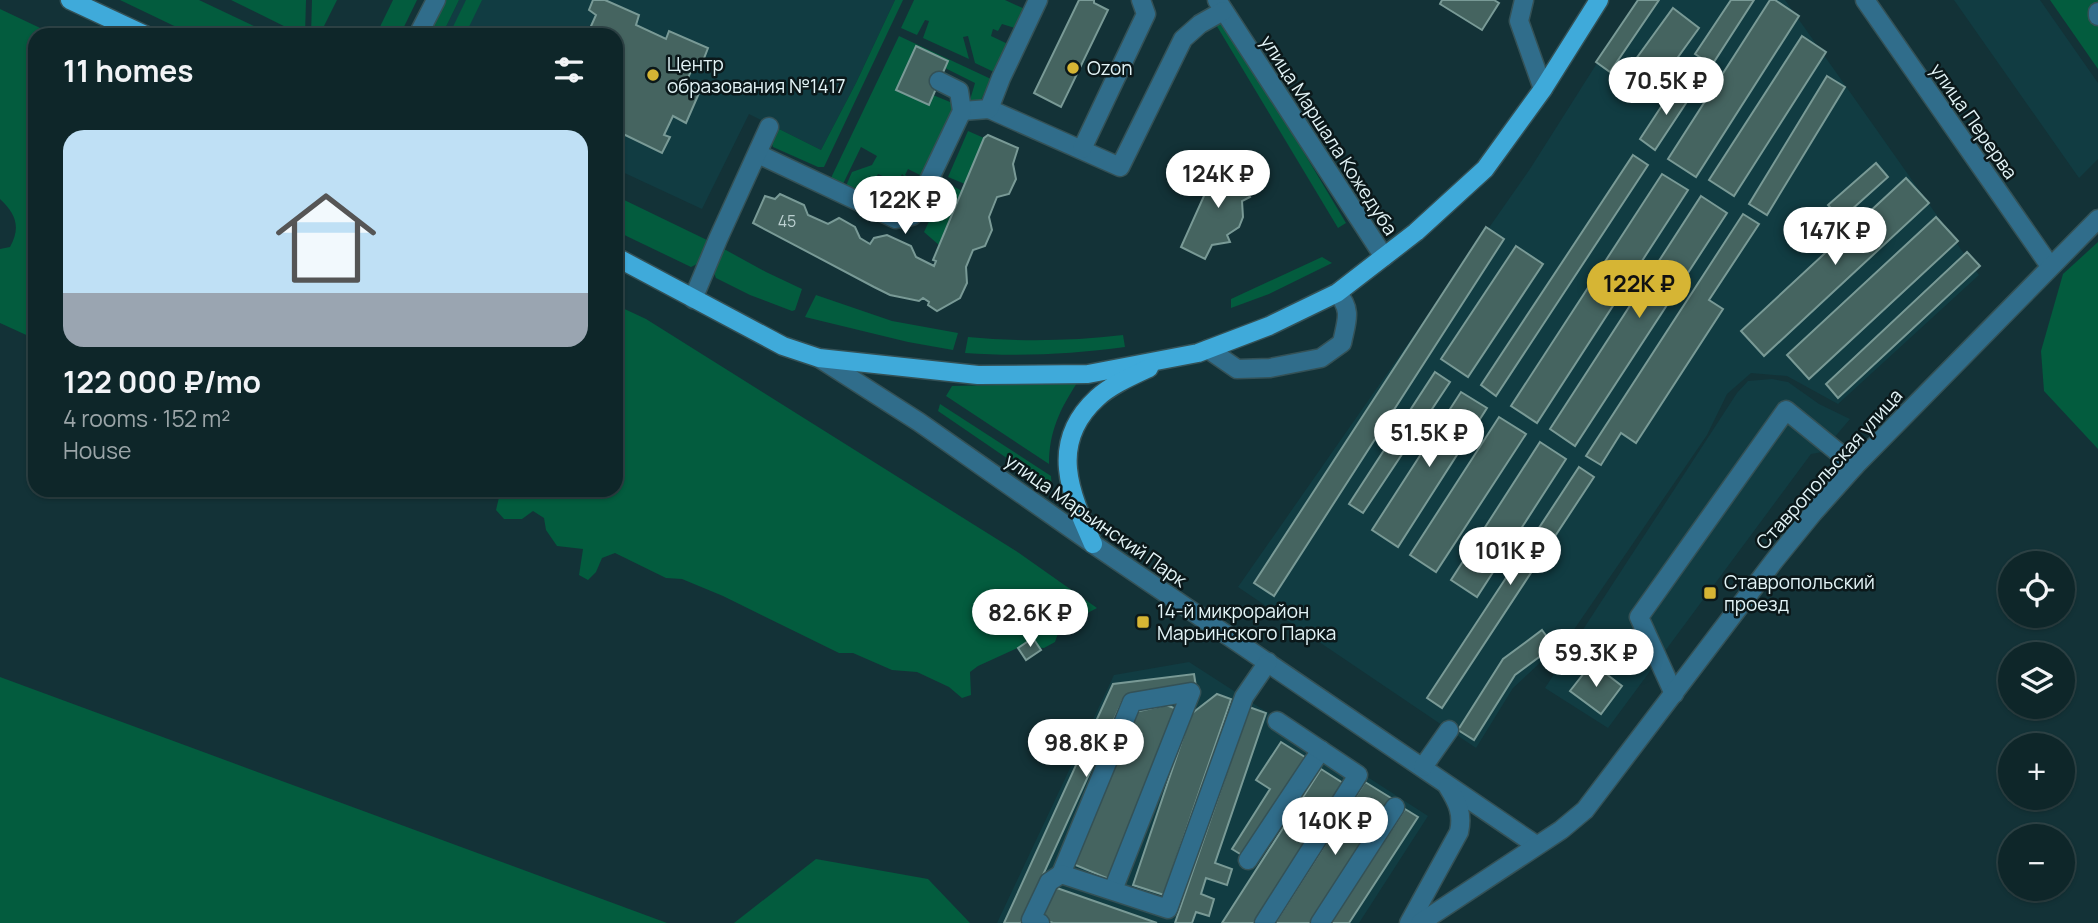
<!DOCTYPE html>
<meta charset="utf-8">
<style>
:root{--surface:#0e2629;--page:#172e31;--text:#f1f3f6;--muted:#9ba5a8;--line:#2e4346;--accent:#d6b534}
body{margin:0;font-family:Manrope,sans-serif;background:var(--page);color:var(--text);height:100vh;display:flex;flex-direction:column;font-size:26px;white-space:nowrap}
*{box-sizing:border-box;margin:0}
p{font-size:23px;color:var(--muted)}
.icon{flex:none;width:38px;height:38px;fill:none;stroke:currentColor;stroke-width:2;stroke-linecap:round;stroke-linejoin:round}
.map{position:relative;flex:1;overflow:hidden}
.side{position:absolute;left:28px;top:28px;width:595px;height:469px;display:flex;flex-direction:column;background:var(--surface);border-radius:21px;box-shadow:0 2px 5px #0004,0 0 0 2px var(--line)}
.side>*{flex:none}
.fabs{position:absolute;left:1998px;top:551px;display:grid;gap:14px}
.fabs a{display:grid;place-items:center;width:77px;height:77px;border-radius:50%;background:var(--surface);box-shadow:0 2px 5px #0004,0 0 0 2px var(--line);font-size:35px}
.price{position:absolute;translate:-50% -60px;padding:0 16px;border-radius:24px;background:#fff;color:#222;font-size:23px;line-height:46px;filter:drop-shadow(0 2px 4px #0008)}
.price::after{content:'';position:absolute;left:50%;top:42px;width:21px;height:16px;margin-left:-10px;background:inherit;clip-path:polygon(0 0,100% 0,50% 100%)}
.price.active{background:var(--accent);color:#111}
ul{padding:0;list-style:none}
li{display:grid;align-content:center;gap:14px;height:371px;padding:0 35px}
li span{display:grid;place-items:center;height:217px;border-radius:21px;color:#555}
li>.icon{margin-inline-start:auto}
span .icon{width:126px;height:126px;fill:#fffc;stroke-width:1}
li b{font-size:30px}
h2{display:flex;justify-content:space-between;align-items:center;height:84px;padding:0 35px;font-size:30px}
.map>svg:first-child{display:block}
</style>
<div class="map">
<svg width="2098" height="923" viewBox="0 0 2098 923">
<rect width="100%" height="100%" fill="#133237"/>
<g fill="#113c42">
<path d="M459 0H895L856 83 821 150 749 114 702 209 616 169V35H442Z"/>
<path d="M1637 0H1785L1979 275 1838 404 1787 376 1751 373 1727 394 1707 435 1571 634 1513 688 1476 748 1238 587 1530 169Z"/>
<path d="M1954 0H2040L2098 83V159L2079 178Z"/>
<path d="M1772 379 1788 382 1819 404 1850 419 1822 452 1811 454 1608 728 1545 688 1737 393 1748 381Z"/>
<path d="M1189 662 1428 816 1359 923H997L1114 675Z"/>
</g>
<g fill="#035c3e">
<path d="M120 0H199L273 35H193Z"/>
<path d="M231 0H306L305 35H302Z"/>
<path d="M312 0H337L321 32 325 35H311Z"/>
<path d="M393 0H417L400 35H376Z"/>
<path d="M444 0H459L442 35H427Z"/>
<path d="M466 0H482L465 35H449Z"/>
<path d="M895 0H903L824 167H818L773 147 770 139 775 127 821 150 856 83Z"/>
<path d="M914 0H1005L1027 10 1018 29 1002 24 998 31 993 29 991 36 1010 45 996 73 975 63 968 36 963 37 969 59 923 38 929 21 925 20 917 35 901 28Z"/>
<path d="M2050 0H2098V69Z"/>
<path d="M0 9 55 35H35V339L0 323V249L10 247C21 227 16 214 0 199Z"/>
<path d="M1223 17 1346 223 1338 228 1215 23Z"/>
<path d="M899 36 991 79 980 102 970 100 975 83 945 68 948 61 916 47 896 90 933 95 955 104 956 110 924 177 908 169 905 175 921 183 910 208 900 210 891 206 904 176 902 174 888 204 879 203 887 185 883 183 885 177 878 174 865 197 845 188 852 172 872 165 877 156 861 147 842 186 830 180Z"/>
<path d="M968 131 984 138 965 184 948 177Z"/>
<path d="M947 183 962 191 939 245 924 232Z"/>
<path d="M616 196 709 241 699 263 691 267 616 231Z"/>
<path d="M2098 242V449L2044 391 2041 351 2063 274Z"/>
<path d="M724 249 766 272 802 289 795 310 792 311 750 295 716 278 714 273Z"/>
<path d="M1322 257 1332 263 1269 294 1231 308V299Z"/>
<path d="M816 295 892 321 958 333 953 350 908 342 805 317Z"/>
<path d="M616 305 646 319 1019 553 1097 608 1078 618 1062 622 1055 642 1044 648 1022 646 978 666 970 672 971 695 962 698 949 687 917 672 892 670 853 653H839L723 596 682 579 666 578 615 553 602 558 596 572 588 580 579 575 583 549 557 546 546 530 544 518 533 511 522 519H504L496 510 500 493 491 490H616Z"/>
<path d="M1123 335 1125 347C1072 354 1019 357 965 353L968 337C1020 342 1071 341 1123 335Z"/>
<path d="M1077 383C1060 409 1049 432 1049 464L946 396 952 386Z"/>
<path d="M940 404 1051 476 1052 489 938 411Z"/>
<path d="M0 677 667 923H0Z"/>
<path d="M816 859 928 879 970 923H734Z"/>
</g>
<g fill="#456460" stroke="#799a96" stroke-width="2">
<path d="M593 0H605L639 15 636 25 666 39 669 31 708 48 701 66 695 63 685 84 700 91 686 123 673 116 664 135 670 137 662 153 619 132 623 125 616 122V35H587L596 15 589 10Z"/>
<path d="M1079 0H1094V3L1108 10 1061 107 1034 93Z"/>
<path d="M1442 0H1494L1499 3 1482 30 1440 4Z"/>
<path d="M1638 0H1659L1610 72 1596 62Z"/>
<path d="M1731 0H1754L1712 65 1695 54Z"/>
<path d="M1770 0H1775L1799 16 1696 177 1668 159Z"/>
<path d="M1673 8 1699 28 1652 93 1625 74Z"/>
<path d="M1802 36 1826 52 1734 196 1709 180Z"/>
<path d="M916 46 948 61 929 105 896 90Z"/>
<path d="M1827 76 1845 87 1767 215 1749 204Z"/>
<path d="M1676 84 1692 94 1655 150 1640 139Z"/>
<path d="M988 135 1018 148 1013 164 1016 179 1009 194 997 197 989 217 992 230 985 246 973 250 966 267 967 283 960 298 937 311 928 305 929 302 923 298 919 301 890 295 874 287 753 223 765 196 775 199 780 194 804 205 808 215 828 224 839 218 855 227 860 238 870 244 874 238 887 235 911 246 916 257 934 266 936 261 933 260 984 138Z"/>
<path d="M1633 155 1648 165 1496 396 1481 385Z"/>
<path d="M1221 158 1245 168 1239 183 1245 187 1250 197 1242 201 1243 217 1239 227 1227 235 1230 242 1212 245 1205 259 1181 247Z"/>
<path d="M1876 163 1888 177 1841 219 1828 205Z"/>
<path d="M1662 174 1688 190 1537 423 1511 406Z"/>
<path d="M1906 178 1929 203 1764 356 1741 331Z"/>
<path d="M1701 196 1727 213 1575 446 1550 429Z"/>
<path d="M1743 214 1759 224 1709 300 1723 309 1636 443 1621 433 1601 465 1586 456Z"/>
<path d="M1936 217 1958 241 1809 379 1787 355Z"/>
<path d="M1486 227 1504 239 1274 596 1254 583Z"/>
<path d="M1516 246 1543 264 1468 377 1441 359Z"/>
<path d="M1967 252 1980 266 1838 398 1826 384Z"/>
<path d="M1435 372 1450 382 1363 513 1349 504Z"/>
<path d="M1461 392 1487 408 1398 547 1372 530Z"/>
<path d="M1499 417 1526 434 1436 572 1410 555Z"/>
<path d="M1540 442 1566 459 1477 597 1451 580Z"/>
<path d="M1579 467 1594 477 1442 708 1427 698Z"/>
<path d="M1542 630 1554 646 1515 675 1474 740 1458 730 1503 659Z"/>
<path d="M1033 638 1041 650 1026 660 1018 648Z"/>
<path d="M1592 663 1622 686 1601 714 1570 691Z"/>
<path d="M1194 674 1196 687 1123 700 1021 923H1004L1113 684Z"/>
<path d="M1217 694 1231 699 1164 895 1133 885 1191 714Z"/>
<path d="M1166 705 1177 709 1109 879 1073 864 1135 712Z"/>
<path d="M1249 707 1266 713 1215 863 1232 869 1227 885 1206 878 1201 894 1214 899 1209 916 1196 912 1192 923H1175Z"/>
<path d="M1281 742 1308 759 1245 857 1232 849 1270 789 1256 780Z"/>
<path d="M1321 769 1343 783 1254 923H1222Z"/>
<path d="M1365 782 1391 798 1312 923H1275Z"/>
<path d="M1405 809 1418 817 1349 923H1330Z"/>
<path d="M1054 887 1157 923H1053L1042 919Z"/>
</g>
<g fill="none" stroke-linecap="round" stroke-linejoin="round">
<defs>
<g id="minor">
<path d="M1217 0 1384 257"/>
<path d="M1524 0 1519 21 1543 89"/>
<path d="M1865 0 2050 266"/>
<path d="M2098 12V16"/>
<path d="M418 35 436 0"/>
<path d="M989 109 1120 167 1183 39 1200 24 1223 11"/>
<path d="M962 111 989 109 1001 78 1038 0"/>
<path d="M1082 149 1146 14 1141 0"/>
<path d="M758 154 896 219 912 216 962 111 959 91 939 81"/>
<path d="M693 299 718 239 769 127"/>
<path d="M1208 349 1237 369 1270 368 1321 358 1342 343C1346 322 1353 310 1337 293"/>
<path d="M819 358 919 422 1093 544 1536 845"/>
<path d="M1674 694 1639 617 1786 410 1855 466"/>
<path d="M1423 767 1449 730"/>
<path d="M1248 860 1321 750"/>
<path d="M1061 874 1132 702 1191 692 1113 890"/>
<path d="M1040 923 1031 920 1049 882 1061 874 1168 909 1244 697 1268 662"/>
<path d="M1264 923 1358 775 1277 721"/>
<path d="M1320 923 1395 807"/>
<path d="M1409 923 1459 832C1463 814 1458 803 1448 787"/>
<path d="M1420 923 1561 830 1585 810 1774 561 1813 513 1855 466 2098 219"/>
</g>
<g id="major">
<path d="M70 0 145 35"/>
<path d="M616 257 783 346 819 358 978 375 1088 374 1198 353 1269 326 1337 293 1416 232 1485 169 1543 89 1599 0"/>
<path d="M1093 544C1070 493 1048 443 1097 398 1111 385 1132 376 1149 368"/>
</g>
</defs>
<use href="#minor" stroke="#345156" stroke-width="21"/>
<use href="#major" stroke="#345156" stroke-width="21"/>
<use href="#minor" stroke="#306d8b" stroke-width="18"/>
<use href="#major" stroke="#3faada" stroke-width="18"/>
</g>
<g fill="#d6b534" stroke="#0b181a" stroke-width="2.5">
<circle cx="1073" cy="68" r="7"/>
<circle cx="653" cy="75" r="7"/>
<rect x="1703" y="586" width="14" height="14" rx="3.5"/>
<rect x="1136" y="615" width="14" height="14" rx="3.5"/>
</g>
<g text-anchor="middle" dominant-baseline="central" stroke-width="5" stroke-linejoin="round" paint-order="stroke">
<g font-size="16" fill="#bcd0d1">
<text x="787" y="221">45</text>
</g>
<g font-size="19" fill="#e3f4f7" stroke="#0b181a" text-anchor="start">
<text x="667" y="64">Центр<tspan x="667" dy="22">образования №1417</tspan></text>
<text x="1087" y="68">Ozon</text>
<text x="1724" y="582">Ставропольский<tspan x="1724" dy="22">проезд</tspan></text>
<text x="1157" y="611">14-й микрорайон<tspan x="1157" dy="22">Марьинского Парка</tspan></text>
</g>
<g font-size="19" fill="#e3f4f7" stroke="#0b181a">
<text transform="translate(1974 121) rotate(55)">улица Перерва</text>
<text transform="translate(1329 135) rotate(57)">улица Маршала Кожедуба</text>
<text transform="translate(1829 469) rotate(-48)">Ставропольская улица</text>
<text transform="translate(1096 520) rotate(35)">улица Марьинский Парк</text>
</g>
</g>
</svg>
<div class="fabs">
<a><svg class="icon" aria-label="locate" viewBox="0 0 24 24"><circle cx="12" cy="12" r="6"/><path d="M12 2v4M12 18v4M2 12h4M18 12h4"/></svg></a>
<a><svg class="icon" aria-label="layers" viewBox="0 0 24 24"><path d="M12 4l9 5-9 5-9-5zM3 14l9 5 9-5"/></svg></a>
<a>+</a>
<a>−</a>
</div>
<b class="price" style="left:1666px;top:117px">70.5K ₽</b>
<b class="price" style="left:1218px;top:210px">124K ₽</b>
<b class="price" style="left:905px;top:236px">122K ₽</b>
<b class="price" style="left:1835px;top:267px">147K ₽</b>
<b class="price active" style="left:1639px;top:320px">122K ₽</b>
<b class="price" style="left:1429px;top:469px">51.5K ₽</b>
<b class="price" style="left:1510px;top:587px">101K ₽</b>
<b class="price" style="left:1030px;top:649px">82.6K ₽</b>
<b class="price" style="left:1596px;top:689px">59.3K ₽</b>
<b class="price" style="left:1086px;top:779px">98.8K ₽</b>
<b class="price" style="left:1335px;top:857px">140K ₽</b>
<section class="side">
<h2>11 homes<svg class="icon" aria-label="filters" viewBox="0 0 24 24"><path d="M4 7h16M4 17h16"/><circle cx="9" cy="7" r="2"/><circle cx="15" cy="17" r="2"/></svg></h2>
<ul>
<li><span style="background:linear-gradient(#bfe0f5 75%,#9aa5b1 0)"><svg class="icon" aria-label="home" viewBox="0 0 24 24"><path d="M3 11l9-7 9 7M6 9v11h12V9"/></svg></span><div><b>122 000 ₽/mo</b><p>4 rooms · 152 m²</p><p>House</p></div></li>
</ul>
</section>
</div>
